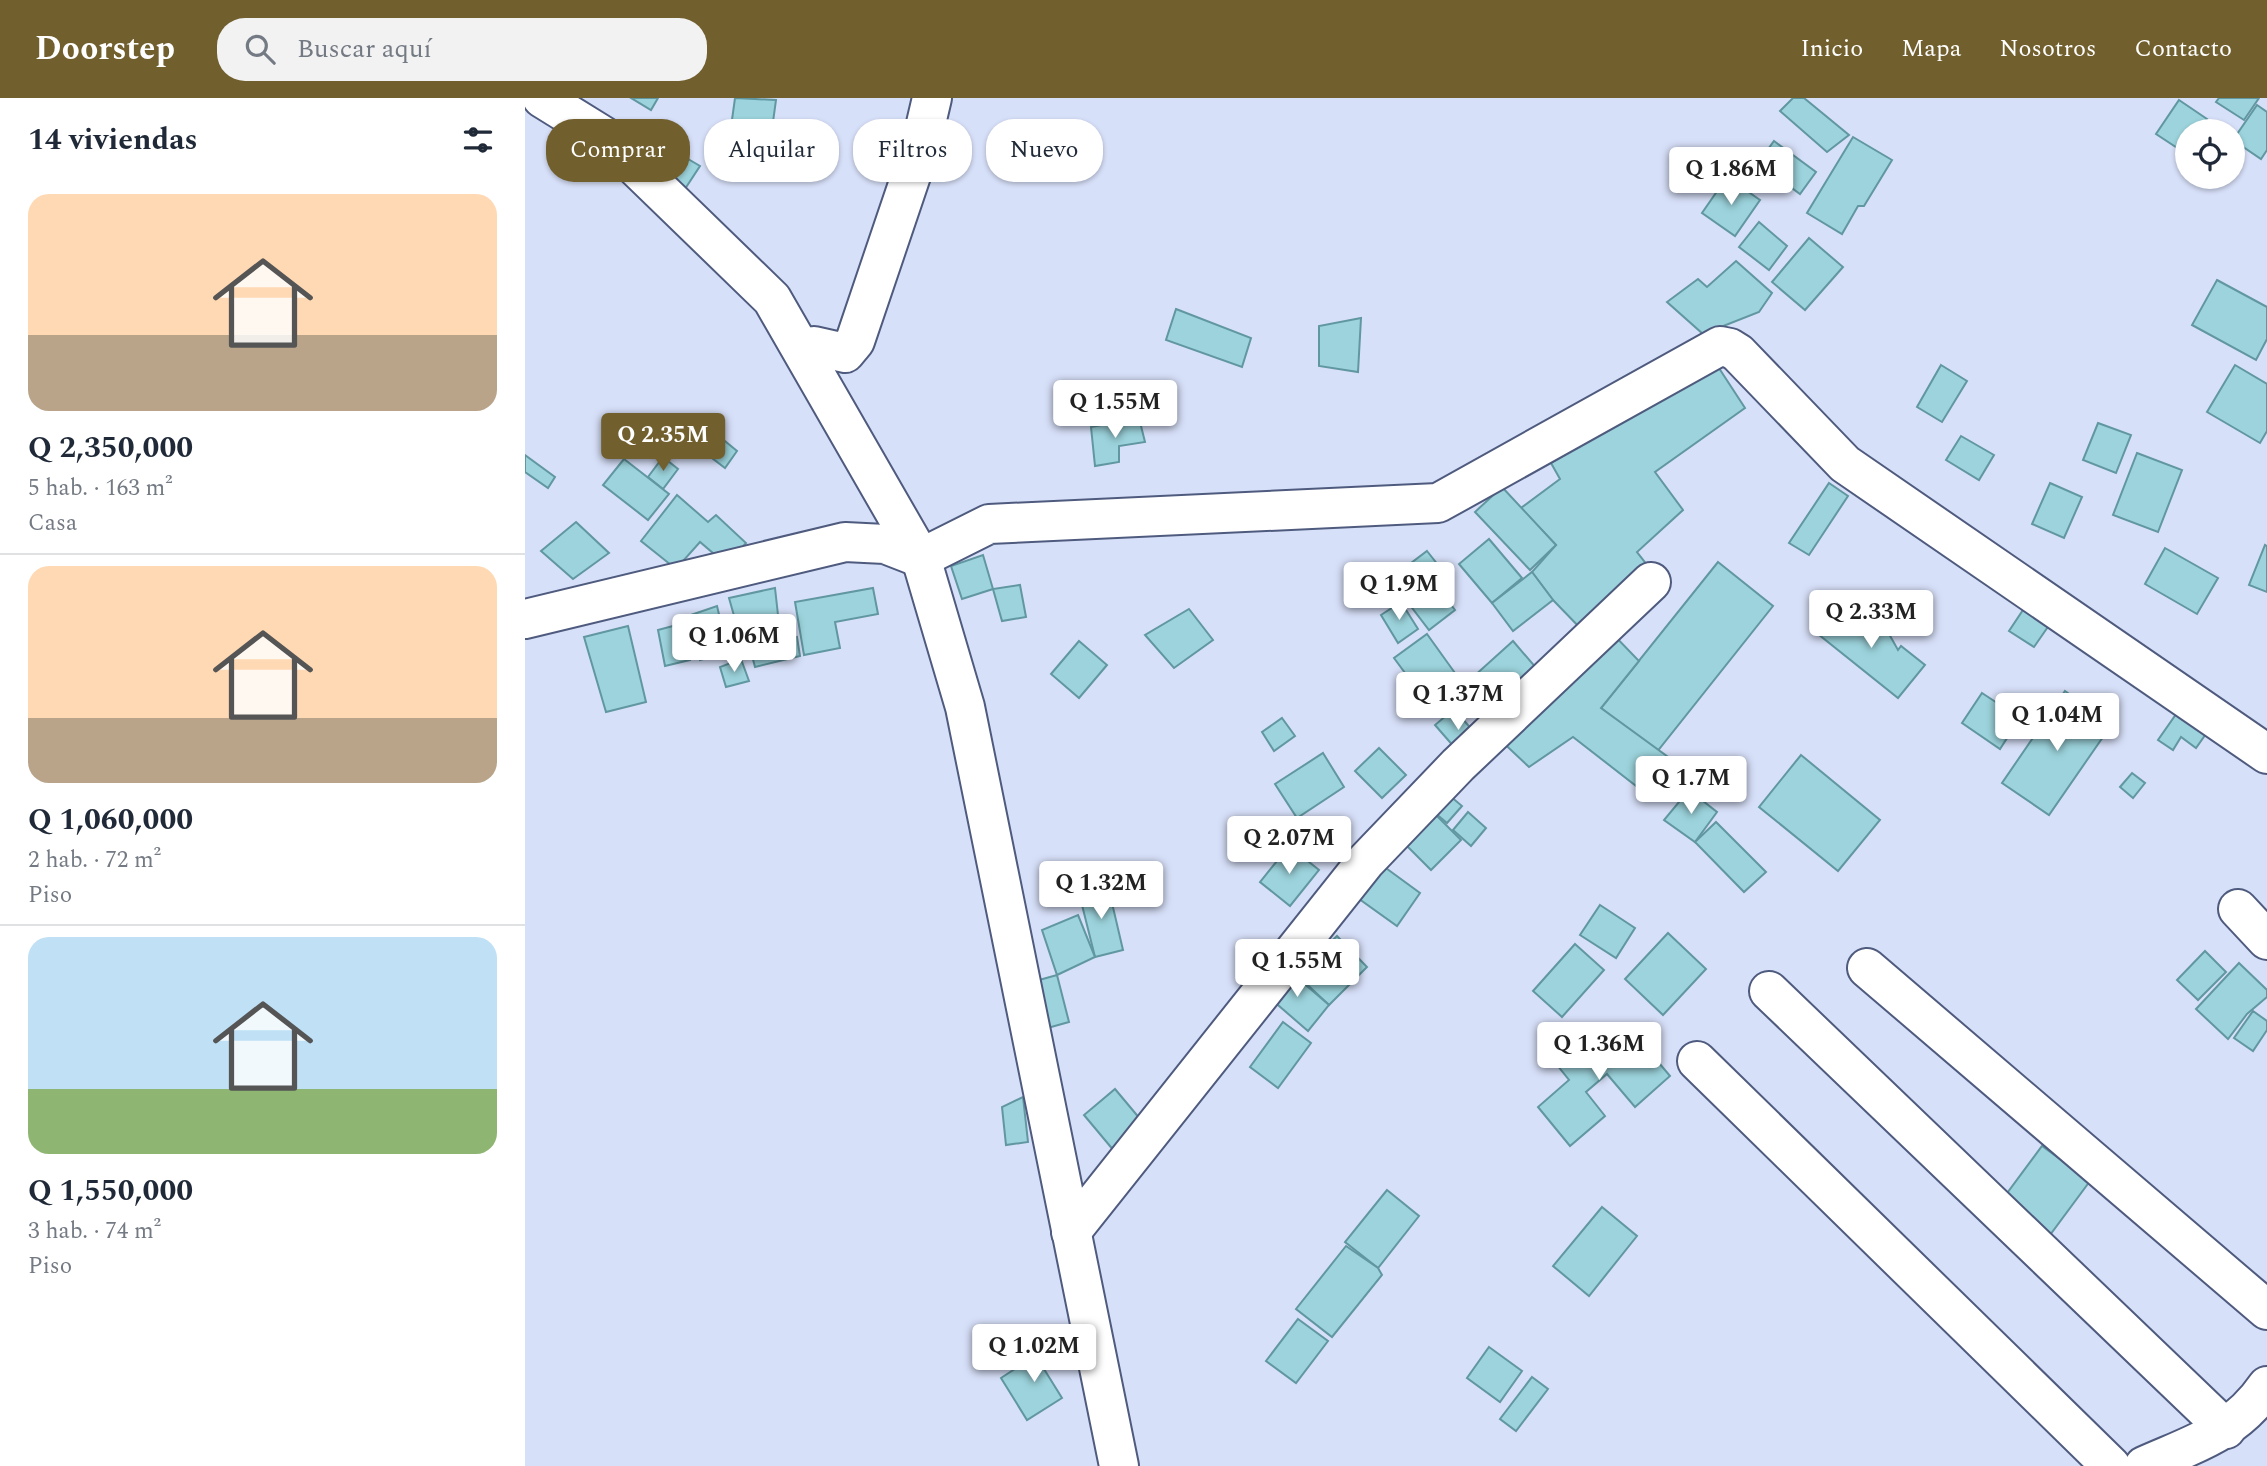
<!DOCTYPE html>
<html lang="es">
<meta charset="utf-8">
<style>
:root{--surface:#fff;--page:#f2f2f3;--text:#1f2937;--muted:#747a83;--line:#e0e1e3;--accent:#725f2e}
body{margin:0;font-family:Spectral,serif;background:var(--page);color:var(--text);height:100vh;display:flex;flex-direction:column;font-size:26px;white-space:nowrap}
*{box-sizing:border-box;margin:0}
p{font-size:23px;color:var(--muted)}
.icon{flex:none;width:38px;height:38px;fill:none;stroke:currentColor;stroke-width:2;stroke-linecap:round;stroke-linejoin:round}
.map{position:relative;flex:1;overflow:hidden}
.details{display:flex;flex-direction:column;background:var(--surface);width:525px}
.details>*{flex:none}
.hud{position:absolute;left:21px;top:21px;width:665px;height:63px;display:flex;gap:14px}
.controls{position:absolute;left:1650px;top:21px;display:grid;gap:14px}
.controls a{display:grid;place-items:center;width:70px;height:70px;border-radius:50%;background:var(--surface);box-shadow:0 2px 5px #0004;font-size:35px}
.price{position:absolute;translate:-50% -60px;padding:0 16px;border-radius:7px;background:#fff;color:#222;font-size:23px;line-height:46px;filter:drop-shadow(0 2px 4px #0008)}
.price::after{content:'';position:absolute;left:50%;top:42px;width:21px;height:16px;margin-left:-10px;background:inherit;clip-path:polygon(0 0,100% 0,50% 100%)}
.price.on{background:var(--accent);color:#fff}
ul{padding:0;list-style:none}
li{display:grid;align-content:center;gap:14px;height:371px;padding:0 28px}
li+li{border-top:2px solid var(--line)}
li span{display:grid;place-items:center;height:217px;border-radius:21px;color:#555}
li>.icon{margin-inline-start:auto}
span .icon{width:126px;height:126px;fill:#fffc;stroke-width:1}
li b{font-size:30px}
h2{display:flex;justify-content:space-between;align-items:center;height:84px;padding:0 28px;font-size:30px}
.chip{padding:0 24px;border-radius:28px;background:var(--surface);box-shadow:0 2px 5px #0004;font-size:24px;line-height:63px}
.chip.on{background:var(--accent);color:#fff}
header{display:flex;align-items:center;gap:42px;box-sizing:border-box;height:98px;padding:0 35px;background:var(--accent);color:#fff}
header strong{font-size:33px}
nav{display:flex;gap:38px;margin-inline-start:auto;font-size:24px}
.search{width:490px;height:63px;background:var(--page);display:flex;align-items:center;gap:18px;box-sizing:border-box;padding:0 24px;border-radius:28px;color:var(--muted);font-size:26px}
main{display:flex;flex:1;min-height:0}
.map>svg:first-child{display:block}
</style>
<header>
<strong>Doorstep</strong>
<div class="search"><svg class="icon" aria-label="search" viewBox="0 0 24 24"><circle cx="10" cy="10" r="6"/><path d="M15 15l6 6"/></svg>Buscar aquí</div>
<nav><a>Inicio</a><a>Mapa</a><a>Nosotros</a><a>Contacto</a></nav>
</header>
<main>
<section class="details">
<h2>14 viviendas<svg class="icon" aria-label="filters" viewBox="0 0 24 24"><path d="M4 7h16M4 17h16"/><circle cx="9" cy="7" r="2"/><circle cx="15" cy="17" r="2"/></svg></h2>
<ul>
<li><span style="background:linear-gradient(#ffd9b3 65%,#b9a48a 0)"><svg class="icon" aria-label="home" viewBox="0 0 24 24"><path d="M3 11l9-7 9 7M6 9v11h12V9"/></svg></span><div><b>Q 2,350,000</b><p>5 hab. · 163 m²</p><p>Casa</p></div></li>
<li><span style="background:linear-gradient(#ffd9b3 70%,#b9a48a 0)"><svg class="icon" aria-label="home" viewBox="0 0 24 24"><path d="M3 11l9-7 9 7M6 9v11h12V9"/></svg></span><div><b>Q 1,060,000</b><p>2 hab. · 72 m²</p><p>Piso</p></div></li>
<li><span style="background:linear-gradient(#bfe0f5 70%,#8fb573 0)"><svg class="icon" aria-label="home" viewBox="0 0 24 24"><path d="M3 11l9-7 9 7M6 9v11h12V9"/></svg></span><div><b>Q 1,550,000</b><p>3 hab. · 74 m²</p><p>Piso</p></div></li>
</ul>
</section>
<div class="map">
<svg width="1742" height="1368" viewBox="0 0 1742 1368">
<rect width="100%" height="100%" fill="#d7e0f9"/>
<g fill="#9cd3dc" stroke="#6197a0" stroke-width="2">
<path d="M106 0H133L126 12Z"/>
<path d="M210 0 251 2 241 75 202 58Z"/>
<path d="M1268 0H1279L1324 37 1302 54 1255 13Z"/>
<path d="M1694 0H1734L1719 22 1691 4Z"/>
<path d="M1654 2 1682 21 1674 33H1662V51L1660 55 1631 36Z"/>
<path d="M1732 7 1742 14V52L1736 61 1708 42Z"/>
<path d="M1328 39 1367 62 1339 108H1333L1317 136 1282 115Z"/>
<path d="M1249 43 1291 74 1275 96 1233 65Z"/>
<path d="M134 44 175 68 156 97 117 62Z"/>
<path d="M1202 79 1235 102 1210 138 1177 115Z"/>
<path d="M1234 124 1262 148 1244 172 1214 149Z"/>
<path d="M1284 140 1318 169 1280 212 1247 184Z"/>
<path d="M1211 163 1247 195 1234 214 1178 236 1142 204 1173 181 1182 189Z"/>
<path d="M1692 182 1742 209V241L1731 262 1667 227Z"/>
<path d="M651 211 726 240 717 269 641 242Z"/>
<path d="M836 220 833 274 794 268V228Z"/>
<path d="M1190 264 1220 310 1130 374 1158 412 1112 454 1126 472 1061 536 1028 502 1007 474 1031 447 996 410 1035 381 1026 365Z"/>
<path d="M1416 267 1442 283 1417 324 1392 309Z"/>
<path d="M1710 267 1742 286V333L1735 345 1682 314Z"/>
<path d="M594 289 596 317 562 319 560 291Z"/>
<path d="M614 320 620 344 594 348V364L570 368 566 329Z"/>
<path d="M1573 325 1606 337 1591 375 1558 362Z"/>
<path d="M1436 338 1469 357 1454 382 1421 362Z"/>
<path d="M195 339 212 353 200 370 183 357Z"/>
<path d="M1612 355 1657 372 1633 434 1588 417Z"/>
<path d="M0 357 30 379 23 390 0 374Z"/>
<path d="M138 359 153 371 138 391 123 379Z"/>
<path d="M99 361 144 396 123 422 78 387Z"/>
<path d="M1304 385 1323 398 1284 457 1264 445Z"/>
<path d="M1525 385 1557 399 1539 440 1507 426Z"/>
<path d="M977 389 1031 447 1005 472 950 414Z"/>
<path d="M152 397 183 424 191 417 221 445 202 467 175 444 151 471 116 443Z"/>
<path d="M51 424 84 455 48 481 16 453Z"/>
<path d="M964 441 997 480 967 505 934 466Z"/>
<path d="M1740 447 1742 448V494L1724 487Z"/>
<path d="M1640 450 1693 480 1672 516 1620 486Z"/>
<path d="M902 453 917 472 908 483 930 512 904 532 865 481Z"/>
<path d="M458 457 468 491 437 501 426 468Z"/>
<path d="M1193 464 1248 508 1131 655 1076 610Z"/>
<path d="M1007 474 1028 502 988 533 967 505Z"/>
<path d="M495 487 501 519 477 523 468 491Z"/>
<path d="M250 490 255 535 217 546 204 500Z"/>
<path d="M348 490 353 516 310 524 315 550 279 557 270 504Z"/>
<path d="M876 504 893 531 873 545 856 517Z"/>
<path d="M1502 506 1527 523 1509 549 1484 533Z"/>
<path d="M192 508 203 554 175 562 163 518Z"/>
<path d="M664 511 688 542 649 570 620 537Z"/>
<path d="M1304 511 1322 525 1333 511 1364 536 1373 552 1376 548 1400 567 1373 600 1288 532Z"/>
<path d="M159 525 165 562 140 568 133 532Z"/>
<path d="M103 528 121 604 81 614 59 539Z"/>
<path d="M1083 531 1114 563 1076 610 1150 664 1124 698 1048 639 1004 669 970 637Z"/>
<path d="M902 536 935 582 903 606 869 560Z"/>
<path d="M272 539 275 558 230 569 225 550Z"/>
<path d="M554 543 582 567 554 600 526 576Z"/>
<path d="M988 543 1012 571 972 606 948 579Z"/>
<path d="M216 561 224 583 201 589 195 569Z"/>
<path d="M1540 593 1587 626 1524 717 1477 685Z"/>
<path d="M1457 595 1495 620 1475 651 1437 625Z"/>
<path d="M929 611 955 641 937 658 910 627Z"/>
<path d="M1654 612 1683 633 1671 650 1656 639 1648 652 1633 642Z"/>
<path d="M757 620 770 638 749 653 737 634Z"/>
<path d="M854 650 881 677 857 700 830 673Z"/>
<path d="M798 655 819 689 772 720 750 686Z"/>
<path d="M1276 657 1355 722 1313 773 1234 709Z"/>
<path d="M1607 675 1620 685 1608 700 1595 689Z"/>
<path d="M918 692 937 708 922 725 903 709Z"/>
<path d="M1164 692 1192 714 1170 744 1139 722Z"/>
<path d="M903 709 936 742 906 772 873 739Z"/>
<path d="M943 714 961 730 946 748 928 732Z"/>
<path d="M1191 724 1241 774 1219 794 1170 744Z"/>
<path d="M764 748 794 772 765 808 735 784Z"/>
<path d="M854 765 895 795 872 828 830 798Z"/>
<path d="M583 788 598 852 570 859 554 795Z"/>
<path d="M1075 807 1110 830 1091 860 1055 837Z"/>
<path d="M553 817 570 859 532 877 517 832Z"/>
<path d="M1143 835 1181 871 1138 917 1100 881Z"/>
<path d="M812 838 842 869 804 907 772 877Z"/>
<path d="M1050 846 1079 872 1037 919 1008 893Z"/>
<path d="M1680 853 1701 874 1673 902 1652 882Z"/>
<path d="M1714 865 1742 892V899L1722 916 1703 941 1671 911Z"/>
<path d="M761 870 804 907 783 933 739 895Z"/>
<path d="M532 877 544 924 519 931 507 884Z"/>
<path d="M1728 913 1742 923V932L1728 953 1709 940Z"/>
<path d="M758 924 786 945 753 990 725 969Z"/>
<path d="M1107 933 1145 978 1110 1009 1082 976 1061 994 1080 1018 1045 1048 1013 1009 1044 982 1028 962 1061 935 1079 956Z"/>
<path d="M590 991 626 1034 595 1060 559 1017Z"/>
<path d="M498 999 503 1044 481 1047 477 1009Z"/>
<path d="M1517 1048 1565 1083 1522 1141 1474 1106Z"/>
<path d="M862 1092 894 1118 853 1170 820 1144Z"/>
<path d="M1077 1109 1112 1138 1064 1198 1028 1168Z"/>
<path d="M821 1148 853 1170 857 1177 807 1239 771 1211Z"/>
<path d="M773 1221 803 1243 771 1285 741 1263Z"/>
<path d="M528 1246 536 1259 519 1271 537 1300 502 1322 476 1280Z"/>
<path d="M964 1249 997 1273 975 1304 942 1280Z"/>
<path d="M1007 1279 1023 1291 991 1333 975 1321Z"/>
</g>
<g fill="none" stroke-linecap="round" stroke-linejoin="round">
<defs>
<g id="minor">
<path d="M17 0 80 39 247 201 396 460 440 609 594 1368"/>
<path d="M277 251 289 248 320 255 330 243 395 51 407 0"/>
<path d="M0 521 320 444 360 446 396 460 464 426 913 405 1195 248 1205 250 1213 255 1320 366 1742 656"/>
<path d="M1713 811 1742 842"/>
<path d="M1342 870 1742 1212"/>
<path d="M1244 893 1701 1331"/>
<path d="M1172 963 1586 1368"/>
<path d="M546 1134 841 763 933 667 1126 484"/>
<path d="M1619 1368C1668 1346 1710 1335 1742 1288"/>
</g>
</defs>
<use href="#minor" stroke="#4f5b7e" stroke-width="42"/>
<use href="#minor" stroke="#fff" stroke-width="38"/>
</g>
</svg>
<div class="controls">
<a><svg class="icon" aria-label="locate" viewBox="0 0 24 24"><circle cx="12" cy="12" r="6"/><path d="M12 2v4M12 18v4M2 12h4M18 12h4"/></svg></a>
</div>
<b class="price" style="left:1206px;top:109px">Q 1.86M</b>
<b class="price" style="left:590px;top:342px">Q 1.55M</b>
<b class="price on" style="left:138px;top:375px">Q 2.35M</b>
<b class="price" style="left:874px;top:524px">Q 1.9M</b>
<b class="price" style="left:1346px;top:552px">Q 2.33M</b>
<b class="price" style="left:209px;top:576px">Q 1.06M</b>
<b class="price" style="left:933px;top:634px">Q 1.37M</b>
<b class="price" style="left:1532px;top:655px">Q 1.04M</b>
<b class="price" style="left:1166px;top:718px">Q 1.7M</b>
<b class="price" style="left:764px;top:778px">Q 2.07M</b>
<b class="price" style="left:576px;top:823px">Q 1.32M</b>
<b class="price" style="left:772px;top:901px">Q 1.55M</b>
<b class="price" style="left:1074px;top:984px">Q 1.36M</b>
<b class="price" style="left:509px;top:1286px">Q 1.02M</b>
<div class="hud">
<a class="chip on">Comprar</a>
<a class="chip">Alquilar</a>
<a class="chip">Filtros</a>
<a class="chip">Nuevo</a>
</div>
</div>
</main>
